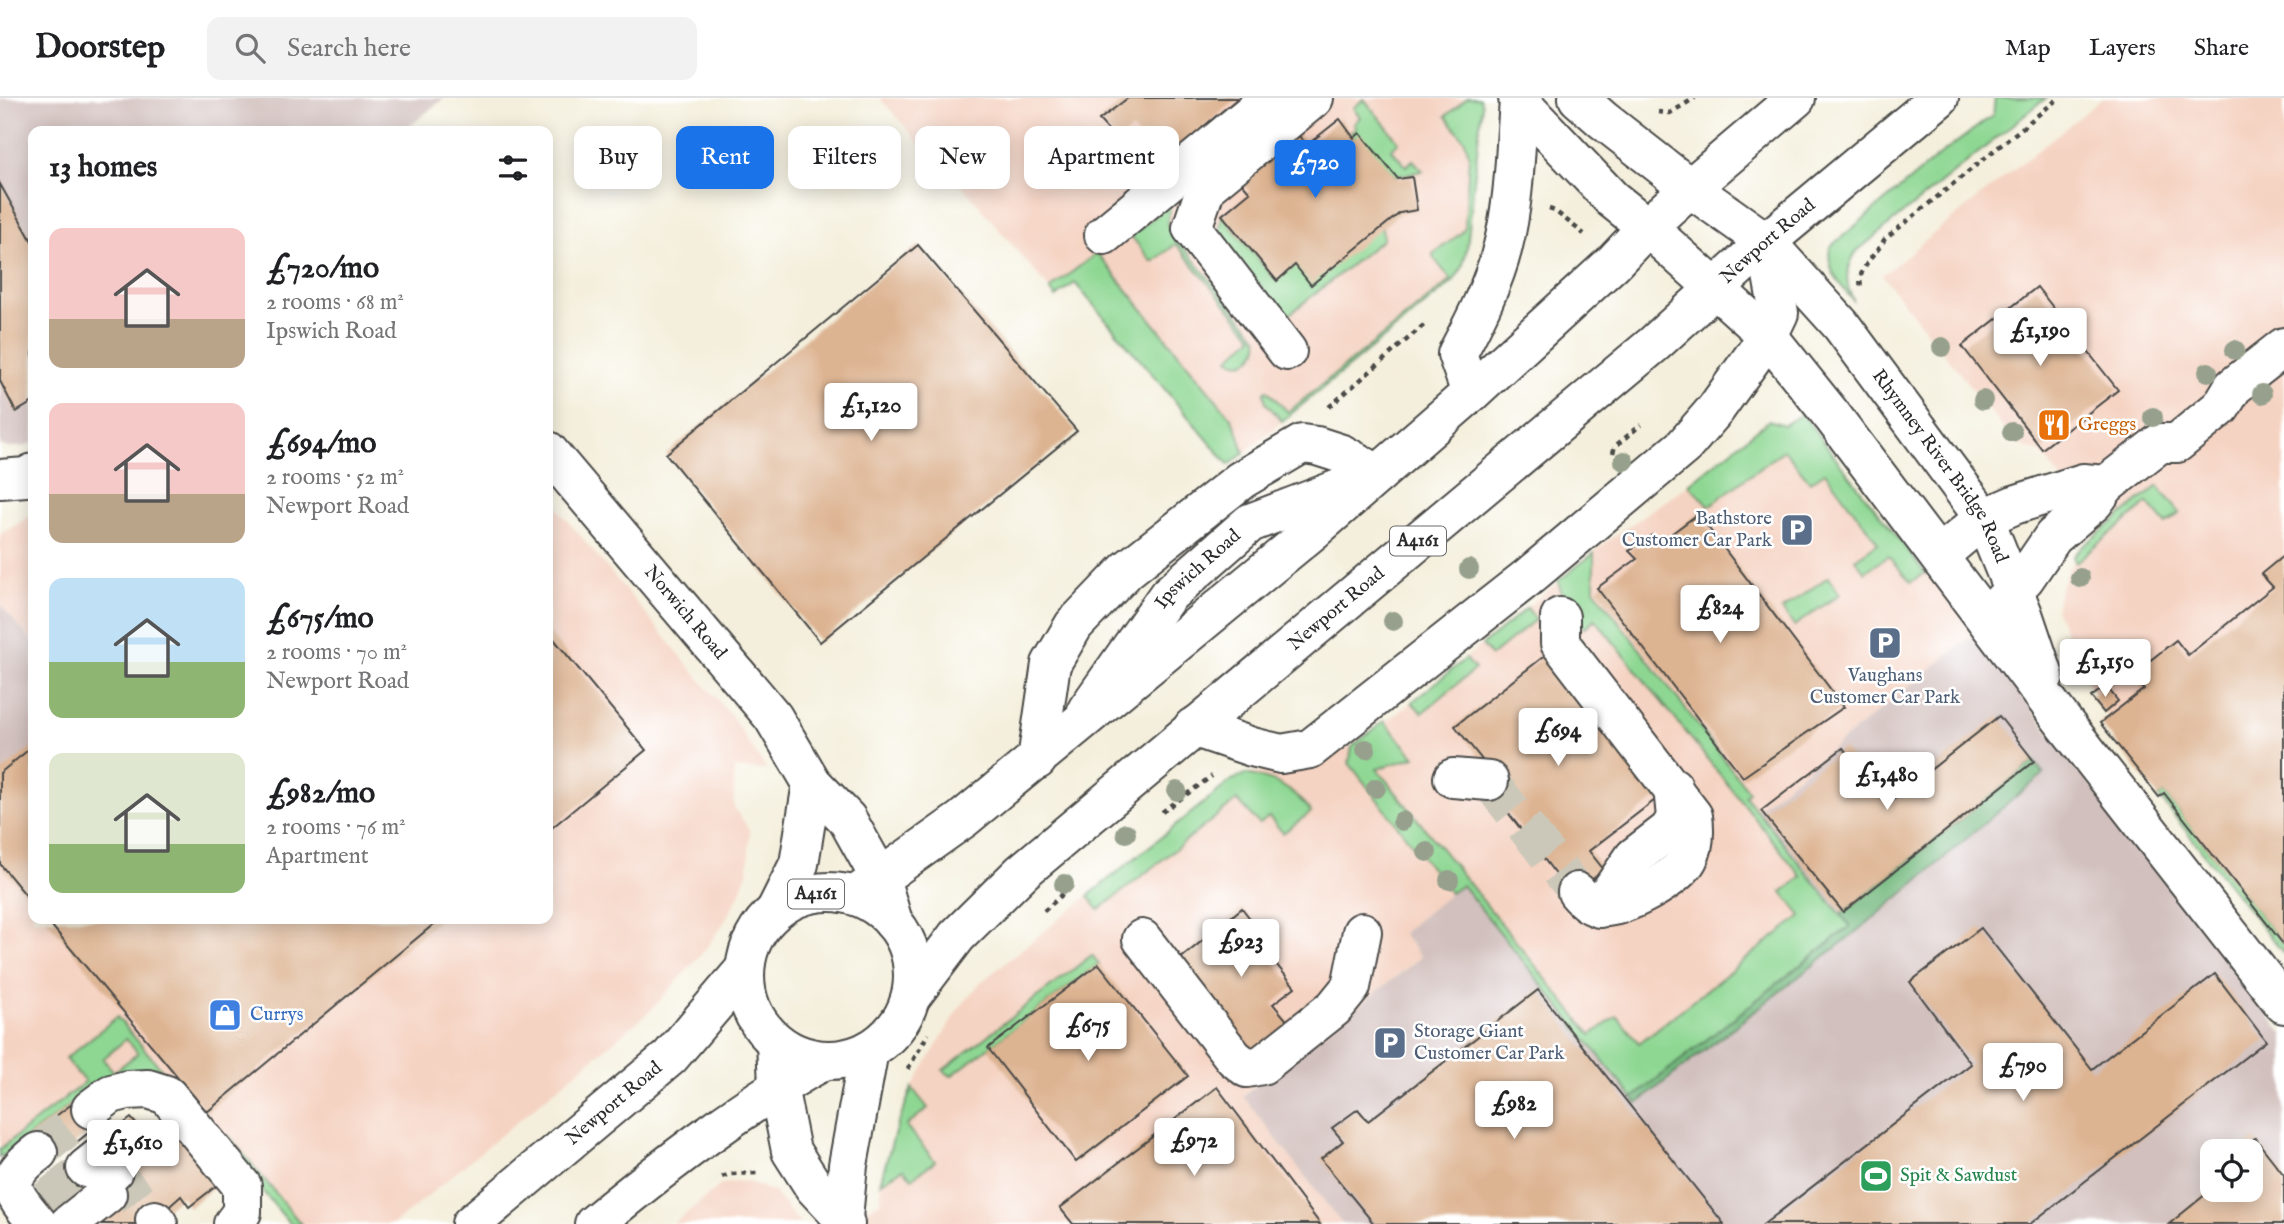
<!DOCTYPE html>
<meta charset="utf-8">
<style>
:root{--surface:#fff;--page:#f2f2f2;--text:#202124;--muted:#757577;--line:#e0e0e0;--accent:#1a73e8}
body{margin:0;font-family:"IM FELL English",serif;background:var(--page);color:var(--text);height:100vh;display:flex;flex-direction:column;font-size:26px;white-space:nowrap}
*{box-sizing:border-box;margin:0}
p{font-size:23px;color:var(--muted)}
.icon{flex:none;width:38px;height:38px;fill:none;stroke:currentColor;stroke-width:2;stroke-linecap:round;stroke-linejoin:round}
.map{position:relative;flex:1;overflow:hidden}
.side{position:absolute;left:28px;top:28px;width:525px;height:798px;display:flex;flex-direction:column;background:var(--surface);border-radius:14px;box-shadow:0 4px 18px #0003}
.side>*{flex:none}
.hud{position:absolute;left:574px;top:28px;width:665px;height:63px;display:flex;gap:14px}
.tools{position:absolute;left:2200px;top:1041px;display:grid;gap:14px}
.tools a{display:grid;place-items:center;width:63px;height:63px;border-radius:14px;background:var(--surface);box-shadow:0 4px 18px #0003;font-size:35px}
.price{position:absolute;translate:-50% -60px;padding:0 16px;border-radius:7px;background:#fff;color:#222;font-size:23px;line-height:46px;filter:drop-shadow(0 2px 4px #0008)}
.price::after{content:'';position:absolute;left:50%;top:42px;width:21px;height:16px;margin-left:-10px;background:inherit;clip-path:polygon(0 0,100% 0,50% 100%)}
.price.on{background:var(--accent);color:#fff}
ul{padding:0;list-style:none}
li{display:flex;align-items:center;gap:21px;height:175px;padding:0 21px}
li span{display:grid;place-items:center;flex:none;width:196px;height:140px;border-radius:14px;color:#555}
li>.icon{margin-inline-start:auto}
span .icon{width:84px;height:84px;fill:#fffc;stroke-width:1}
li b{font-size:30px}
h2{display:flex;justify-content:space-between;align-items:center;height:84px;padding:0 21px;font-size:30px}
.tag{padding:0 24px;border-radius:14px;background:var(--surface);box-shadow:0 4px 18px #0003;font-size:24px;line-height:63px}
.tag.on{background:var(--accent);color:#fff}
header{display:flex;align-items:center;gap:42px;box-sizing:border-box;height:98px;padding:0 35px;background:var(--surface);border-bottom:2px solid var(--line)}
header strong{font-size:33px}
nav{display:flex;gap:38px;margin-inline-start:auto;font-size:24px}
.search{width:490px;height:63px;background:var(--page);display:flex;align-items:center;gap:18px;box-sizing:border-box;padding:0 24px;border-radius:14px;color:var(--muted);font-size:26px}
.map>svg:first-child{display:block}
</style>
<header>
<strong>Doorstep</strong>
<div class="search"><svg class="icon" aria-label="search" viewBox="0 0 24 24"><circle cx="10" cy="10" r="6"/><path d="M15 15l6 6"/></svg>Search here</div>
<nav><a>Map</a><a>Layers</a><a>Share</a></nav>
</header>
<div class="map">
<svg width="2284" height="1126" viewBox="0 0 2284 1126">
<rect width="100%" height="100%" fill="#fff"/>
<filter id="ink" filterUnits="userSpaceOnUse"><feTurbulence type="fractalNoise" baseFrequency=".0143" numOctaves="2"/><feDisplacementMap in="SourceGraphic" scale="14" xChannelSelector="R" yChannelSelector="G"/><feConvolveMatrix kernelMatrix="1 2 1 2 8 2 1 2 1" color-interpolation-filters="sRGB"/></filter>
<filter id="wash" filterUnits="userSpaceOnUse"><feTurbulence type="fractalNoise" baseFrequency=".00686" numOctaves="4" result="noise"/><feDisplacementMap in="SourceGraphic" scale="28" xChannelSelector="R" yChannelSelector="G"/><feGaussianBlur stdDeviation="1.57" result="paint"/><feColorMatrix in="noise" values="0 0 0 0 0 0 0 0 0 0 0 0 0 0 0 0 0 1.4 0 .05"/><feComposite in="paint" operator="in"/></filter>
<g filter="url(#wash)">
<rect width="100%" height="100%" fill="#f4efdc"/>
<g fill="#f5d3c2">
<path d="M880 0H1480L1473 94 1465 161 1453 184 1229 367 1075 185 1056 199 955 79 929 56Z"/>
<path d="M2103 0H2284V856L2100 625 2108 618 2091 599 2094 597 2056 513 2060 490 2074 461 2073 458 2100 432 2041 355 2015 345 1882 177Z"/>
<path d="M1802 316 1974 536 1756 712 1850 828 1633 1000 1462 787 1402 835 1421 859 1243 997 1342 1126H841L882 1103 880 1085 895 1034 912 990 957 913 980 885 1232 682 1246 676 1281 672 1342 649H1353L1412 604 1609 442 1689 386 1769 322 1784 327Z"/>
<path d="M548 399 730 617 767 672 734 670V709L750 733 748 772 738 799 722 828 700 858 650 913 394 1126H290L170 981 139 954 0 1060V675L33 648V821H548Z"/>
<path d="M33 417V545L0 506V436Z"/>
<path d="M746 1083 774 1094 800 1126H673L722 1086Z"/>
</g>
<g fill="#d1c0bd" fill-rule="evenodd">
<path d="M0 0H444L404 33H33V344L25 348 8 350 0 347Z"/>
<path d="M0 506 33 545V648L0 675Z"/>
<path d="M1974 536 2284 937V1126H1342L1243 998 1421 859 1402 835 1462 786 1634 999 1850 828 1756 712ZM2212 1054H2250V1092H2212Z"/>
</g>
<g fill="#8ed793" stroke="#5c815f" stroke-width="2" fill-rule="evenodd">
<path d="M1467 0H1480L1482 7 1467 150 1462 170 1453 184 1282 323 1266 305 1264 295 1267 292 1288 314 1451 182 1433 159V156L1460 136 1465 129 1469 57 1465 43 1446 18Z"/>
<path d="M1995 0H2046L1857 153C1845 171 1844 185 1854 204 1840 186 1826 173 1830 149L1940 57 1993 17Z"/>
<path d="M1364 1 1399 44 1391 51 1406 68 1413 62 1423 73 1396 78 1354 40 1350 35 1356 30 1354 26 1360 19 1353 10Z"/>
<path d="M1171 105 1167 125 1171 134 1258 240C1261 256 1244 273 1229 260L1253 239 1176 146 1154 163H1151L1131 138Z"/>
<path d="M1222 117 1276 183 1295 167 1382 129 1383 141 1286 219 1219 137Z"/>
<path d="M1097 155 1232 321 1238 334 1244 355 1229 367 1075 185 1056 199 1050 191Z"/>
<path d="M1802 316 1925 475 1911 484 1888 458 1865 474 1855 461 1878 445 1825 374 1810 384 1784 352 1709 408 1689 386 1769 322 1784 327Z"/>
<path d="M2158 388 2180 415 2166 426 2148 405 2076 464 2073 458 2082 449Z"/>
<path d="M1594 455V491L1749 694 1745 698 1850 828 1633 1000 1462 787 1450 795 1349 665 1352 649 1384 623 1415 659 1377 671 1591 937 1617 918 1639 945 1801 818 1782 794 1802 779 1595 521 1584 530 1565 505 1558 483Z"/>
<path d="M1828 479 1840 496 1794 528 1782 512Z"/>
<path d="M1527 510 1536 521 1491 558 1482 547Z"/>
<path d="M1465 561 1475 571 1422 615 1412 604Z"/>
<path d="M1246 676C1275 682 1292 689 1311 714L1283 735 1269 719 1259 726 1237 702 1099 812 1088 798 1232 682Z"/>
<path d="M2164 695 2284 847V856L2159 699Z"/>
<path d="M1092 857 1099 866 951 978 943 972Z"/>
<path d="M117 919 170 981 121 982 114 974 0 1060V1051L85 984 65 961ZM126 941 138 955 114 974 103 961Z"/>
<path d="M912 990 928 1010 906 1028 935 1063 912 1080 903 1071 880 1085 895 1034Z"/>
<path d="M228 1037 301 1126H290L221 1043Z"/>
</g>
<path fill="#72b87d" stroke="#4e7254" stroke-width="2" d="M2034 663 2044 676C1986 721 1934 771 1877 817 1797 881 1716 942 1637 1006L1633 1000 1850 828 1841 816Z"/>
<g id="blocks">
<g fill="#ddb492">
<path d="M1128 0H1238L1203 29 1213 40 1185 62 1176 52 1160 65 1132 31 1118 43 1099 22Z"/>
<path d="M1340 21 1354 40 1360 35 1398 81 1412 79 1417 112 1400 115 1311 187 1295 167 1277 183 1222 117 1250 94 1232 74 1289 27 1307 47Z"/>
<path d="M0 86 33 145V304L16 314 0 283Z"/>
<path d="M918 147 1077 333 820 544 666 356Z"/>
<path d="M2037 189 2118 292 2042 351 1962 248Z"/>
<path d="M1698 416 1844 609 1743 679 1597 490 1637 461 1629 453 1652 437 1659 445Z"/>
<path d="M2284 457V847L2164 695 2159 699 2100 625 2144 591 2133 576 2176 542 2188 557 2273 489 2261 476Z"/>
<path d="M548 534 646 652 548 733Z"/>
<path d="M1552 552 1664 695 1589 753 1604 772 1572 797 1485 685 1495 678 1455 628Z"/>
<path d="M2106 588 2118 603 2104 615 2091 599Z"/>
<path d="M1999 618 2034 663 1843 814 1761 713 1843 650 1887 706Z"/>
<path d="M33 648V806L0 766V675Z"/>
<path d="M1242 810 1264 839 1257 843 1295 889 1273 906 1290 926 1252 954 1179 862Z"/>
<path d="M46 821H440L207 1014Z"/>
<path d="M1981 830 2092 971 2215 876 2266 943 2030 1126H1764L1971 966 1910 884Z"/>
<path d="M1099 866 1188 978 1076 1064 988 950Z"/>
<path d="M1538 892 1724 1126H1374L1321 1061 1343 1043 1332 1030 1358 1011 1368 1023Z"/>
<path d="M1217 989 1320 1126H1073L1060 1110Z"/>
<path d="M81 999 102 1024 48 1067 27 1040Z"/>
<path d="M165 1018 220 1085 189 1109 181 1098 150 1126H67L40 1094 82 1063 113 1073 131 1059 113 1034 131 1020 144 1035Z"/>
<path d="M2255 1040 2284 1077V1126H2169L2211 1092H2250V1054H2240Z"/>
</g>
</g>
</g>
<g filter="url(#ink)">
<use href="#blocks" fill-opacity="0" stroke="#494846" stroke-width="2"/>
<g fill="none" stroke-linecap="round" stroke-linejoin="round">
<g stroke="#ccc8b9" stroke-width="38" stroke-dasharray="38 19" stroke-linecap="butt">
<path d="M1489 683 1577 794"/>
<path d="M38 1054 91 1011"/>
<path d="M113 1073 155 1122"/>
<path d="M46 1102 86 1070"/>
</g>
<defs>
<g id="minor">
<path d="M1518 0 1519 3 1612 101 1647 129 1768 238 1833 319 2062 622 2284 906"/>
<path id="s1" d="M1578 0 1603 22 1690 90 1766 144 1841 227 1984 420 2023 516 2044 578"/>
<path d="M1104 137 1270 0"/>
<path d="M1287 253 1192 130 1206 89 1314 0"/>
<path d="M1471 295 1457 256C1475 222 1494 185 1503 148 1515 101 1515 51 1519 3"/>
<path id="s2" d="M548 353 773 619 812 685 847 721 880 780 893 824"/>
<path d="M0 381 26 379 33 375"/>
<path d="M1940 457 1984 420 2014 407 2083 385 2106 387"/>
<path d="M1997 509 2025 480 2053 439 2094 404 2106 387 2160 345H2177L2221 309 2233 289 2284 249"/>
<path d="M1560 519V545L1693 718C1695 733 1695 748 1688 761 1677 781 1622 812 1599 809 1590 808 1582 800 1577 794"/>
<path id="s3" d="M1087 612 1168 497 1250 425 1375 377"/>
<path d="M1193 629 1252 649 1281 656 1310 651 1527 480 1684 348 1715 312 1768 238 1779 215 1766 144"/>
<path d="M1037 662 1051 566 1074 527 1127 472 1241 382 1302 346 1317 348 1342 356 1378 376"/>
<path d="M1453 680 1489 683"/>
<path d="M1599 810 1634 759 1669 732 1676 720 1673 689"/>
<path d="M776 812 799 766 812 685"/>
<path d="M1142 841 1234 960 1247 970 1262 967 1334 910 1351 889 1362 834"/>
<path d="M776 944 778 988 791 1053 814 1089 843 1120 845 1126"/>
<path d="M91 1011 111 996 127 992 148 991 167 997 242 1088V1114L233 1126"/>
<path d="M86 1070 101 1058 113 1073"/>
<path d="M843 1120 848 1067 869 952"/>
<path d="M155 1122 158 1126"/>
<path d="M38 1126C11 1094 0 1083 38 1054"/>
<path d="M69 1126 107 1096"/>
</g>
<g id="major">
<circle cx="829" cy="878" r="84"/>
<path d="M856 797 963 721 1315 431 1471 295 1613 165 1647 129 1690 90 1796 0"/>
<path id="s4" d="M910 900 957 838 1022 774 1654 246 1766 144 1939 0"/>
<path id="s5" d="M471 1126 670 959 744 872"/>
<path d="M594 1126C668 1065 742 1008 825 962"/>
</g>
</defs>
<use href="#minor" stroke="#494846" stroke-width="42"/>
<use href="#major" stroke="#494846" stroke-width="42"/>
<g stroke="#494846" stroke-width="4.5" stroke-dasharray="5 5" stroke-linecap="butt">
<path d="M1658 14 1670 15 1695 0"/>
<path d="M1549 111 1555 113 1584 136"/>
<path d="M1861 188C1856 171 1877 156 1884 142L2059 0"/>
<path d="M1329 309 1425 226"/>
<path d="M1613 355 1615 348 1641 327"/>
<path d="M1162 714 1212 678"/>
<path d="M1044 813 1064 795"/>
<path d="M908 971 928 936"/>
<path d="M722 1079 730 1076 758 1075"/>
</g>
<use href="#minor" stroke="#fff" stroke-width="38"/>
<use href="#major" stroke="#fff" stroke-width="38"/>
</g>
<g fill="#96a08c">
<circle cx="1942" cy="249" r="10"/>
<circle cx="2235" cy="252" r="10"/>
<circle cx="2208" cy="274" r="10"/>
<circle cx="2262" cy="296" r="10"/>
<circle cx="1983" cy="302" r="10"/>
<circle cx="2153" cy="319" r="10"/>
<circle cx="2012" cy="334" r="10"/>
<circle cx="1624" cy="363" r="10"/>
<circle cx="1469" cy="471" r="10"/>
<circle cx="2080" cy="480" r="10"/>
<circle cx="1393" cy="523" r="10"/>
<circle cx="1366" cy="651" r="10"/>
<circle cx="1376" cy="690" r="10"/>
<circle cx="1177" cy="693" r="10"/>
<circle cx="1402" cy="723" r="10"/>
<circle cx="1126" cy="735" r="10"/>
<circle cx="1427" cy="754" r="10"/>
<circle cx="1449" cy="782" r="10"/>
<circle cx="1064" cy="786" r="10"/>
</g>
</g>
<defs>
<symbol id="restaurant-square" viewBox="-11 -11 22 22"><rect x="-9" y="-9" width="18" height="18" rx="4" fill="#e8710a" stroke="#fff"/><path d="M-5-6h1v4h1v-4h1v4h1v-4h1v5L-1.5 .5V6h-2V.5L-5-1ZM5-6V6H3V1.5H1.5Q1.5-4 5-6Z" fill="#fff"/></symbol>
<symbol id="parking-square" viewBox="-11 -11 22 22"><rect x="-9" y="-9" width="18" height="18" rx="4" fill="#5c6f8a" stroke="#fff"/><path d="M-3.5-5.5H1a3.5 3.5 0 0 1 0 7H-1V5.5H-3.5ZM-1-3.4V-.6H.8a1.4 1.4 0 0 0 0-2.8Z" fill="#fff"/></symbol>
<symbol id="shop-square" viewBox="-11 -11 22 22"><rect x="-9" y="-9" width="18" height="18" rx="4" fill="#3f7fe0" stroke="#fff"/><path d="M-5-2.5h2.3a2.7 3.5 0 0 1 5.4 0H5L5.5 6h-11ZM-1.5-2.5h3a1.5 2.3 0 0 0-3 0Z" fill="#fff"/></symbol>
<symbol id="stadium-square" viewBox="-11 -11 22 22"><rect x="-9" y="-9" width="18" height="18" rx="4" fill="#2e9e5b" stroke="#fff"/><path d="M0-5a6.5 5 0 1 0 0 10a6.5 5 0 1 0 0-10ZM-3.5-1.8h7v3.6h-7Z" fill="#fff"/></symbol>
</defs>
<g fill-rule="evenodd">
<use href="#restaurant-square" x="2035" y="308" width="38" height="38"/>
<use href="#parking-square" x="1778" y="413" width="38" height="38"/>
<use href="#parking-square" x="1866" y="526" width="38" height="38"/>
<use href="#shop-square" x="206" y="898" width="38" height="38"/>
<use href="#parking-square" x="1371" y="926" width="38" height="38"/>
<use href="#stadium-square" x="1857" y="1059" width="38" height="38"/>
</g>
<g text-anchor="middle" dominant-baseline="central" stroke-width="5" stroke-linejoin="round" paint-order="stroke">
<g fill="#fff" stroke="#6b6b6b" stroke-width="2">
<rect x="1390" y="428.5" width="56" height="29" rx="5"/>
<rect x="788" y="781.5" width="56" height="29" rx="5"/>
</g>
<g font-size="18" font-weight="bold" fill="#2b2b2b">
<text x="1418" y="443">A4161</text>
<text x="816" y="796">A4161</text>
</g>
<g font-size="19" fill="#2b2b2b" stroke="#fff">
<text stroke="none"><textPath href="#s4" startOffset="1146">Newport Road</textPath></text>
<text stroke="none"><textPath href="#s1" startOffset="522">Rhymney River Bridge Road</textPath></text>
<text stroke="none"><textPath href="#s3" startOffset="180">Ipswich Road</textPath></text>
<text stroke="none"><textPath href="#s4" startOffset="579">Newport Road</textPath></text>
<text stroke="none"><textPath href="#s2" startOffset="212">Norwich Road</textPath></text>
<text stroke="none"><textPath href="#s5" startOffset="187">Newport Road</textPath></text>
</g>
<g font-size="19" fill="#c56008" stroke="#fff" text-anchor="start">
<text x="2078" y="327">Greggs</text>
</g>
<g font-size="19" fill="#4e5e75" stroke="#fff" text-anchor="end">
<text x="1772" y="421">Bathstore<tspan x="1772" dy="22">Customer Car Park</tspan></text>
<text x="1885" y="578" text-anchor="middle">Vaughans<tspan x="1885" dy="22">Customer Car Park</tspan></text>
<text x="1414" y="934" text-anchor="start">Storage Giant<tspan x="1414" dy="22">Customer Car Park</tspan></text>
</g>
<g font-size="19" fill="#366cbe" stroke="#fff" text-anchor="start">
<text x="250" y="917">Currys</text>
</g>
<g font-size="19" fill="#27864d" stroke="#fff" text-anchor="start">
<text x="1900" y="1078">Spit &amp; Sawdust</text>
</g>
</g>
</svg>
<div class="tools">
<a><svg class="icon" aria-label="locate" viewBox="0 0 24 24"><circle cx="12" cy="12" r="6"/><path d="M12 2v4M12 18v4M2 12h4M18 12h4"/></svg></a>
</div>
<b class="price on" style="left:1315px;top:102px">£720</b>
<b class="price" style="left:2040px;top:270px">£1,190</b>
<b class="price" style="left:871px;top:345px">£1,120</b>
<b class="price" style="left:1720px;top:547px">£824</b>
<b class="price" style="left:2105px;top:601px">£1,150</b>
<b class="price" style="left:1558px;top:670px">£694</b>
<b class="price" style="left:1887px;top:714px">£1,480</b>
<b class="price" style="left:1241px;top:881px">£923</b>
<b class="price" style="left:1088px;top:965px">£675</b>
<b class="price" style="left:2023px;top:1005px">£790</b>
<b class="price" style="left:1514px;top:1043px">£982</b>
<b class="price" style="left:1194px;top:1080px">£972</b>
<b class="price" style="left:133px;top:1082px">£1,610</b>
<div class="hud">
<a class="tag">Buy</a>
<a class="tag on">Rent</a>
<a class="tag">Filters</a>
<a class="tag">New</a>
<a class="tag">Apartment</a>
</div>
<section class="side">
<h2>13 homes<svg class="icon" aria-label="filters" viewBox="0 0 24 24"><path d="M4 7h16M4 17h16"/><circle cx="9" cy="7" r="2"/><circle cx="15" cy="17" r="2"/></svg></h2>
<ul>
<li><span style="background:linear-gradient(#f6c9c9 65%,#b9a48a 0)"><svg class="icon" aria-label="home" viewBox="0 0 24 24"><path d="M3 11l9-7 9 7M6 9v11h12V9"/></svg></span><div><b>£720/mo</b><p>2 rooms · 68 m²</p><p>Ipswich Road</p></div></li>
<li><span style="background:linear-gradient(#f6c9c9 65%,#b9a48a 0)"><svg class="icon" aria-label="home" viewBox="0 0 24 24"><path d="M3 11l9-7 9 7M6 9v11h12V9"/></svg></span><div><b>£694/mo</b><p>2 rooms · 52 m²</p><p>Newport Road</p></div></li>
<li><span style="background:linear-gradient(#bfe0f5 60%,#8fb573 0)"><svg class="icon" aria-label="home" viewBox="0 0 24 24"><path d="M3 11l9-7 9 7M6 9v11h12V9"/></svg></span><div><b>£675/mo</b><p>2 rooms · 70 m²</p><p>Newport Road</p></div></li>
<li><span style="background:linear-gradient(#dfe7d0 65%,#8fb573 0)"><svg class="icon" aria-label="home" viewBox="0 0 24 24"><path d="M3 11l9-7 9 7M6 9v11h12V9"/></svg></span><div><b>£982/mo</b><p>2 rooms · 76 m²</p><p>Apartment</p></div></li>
</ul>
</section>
</div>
